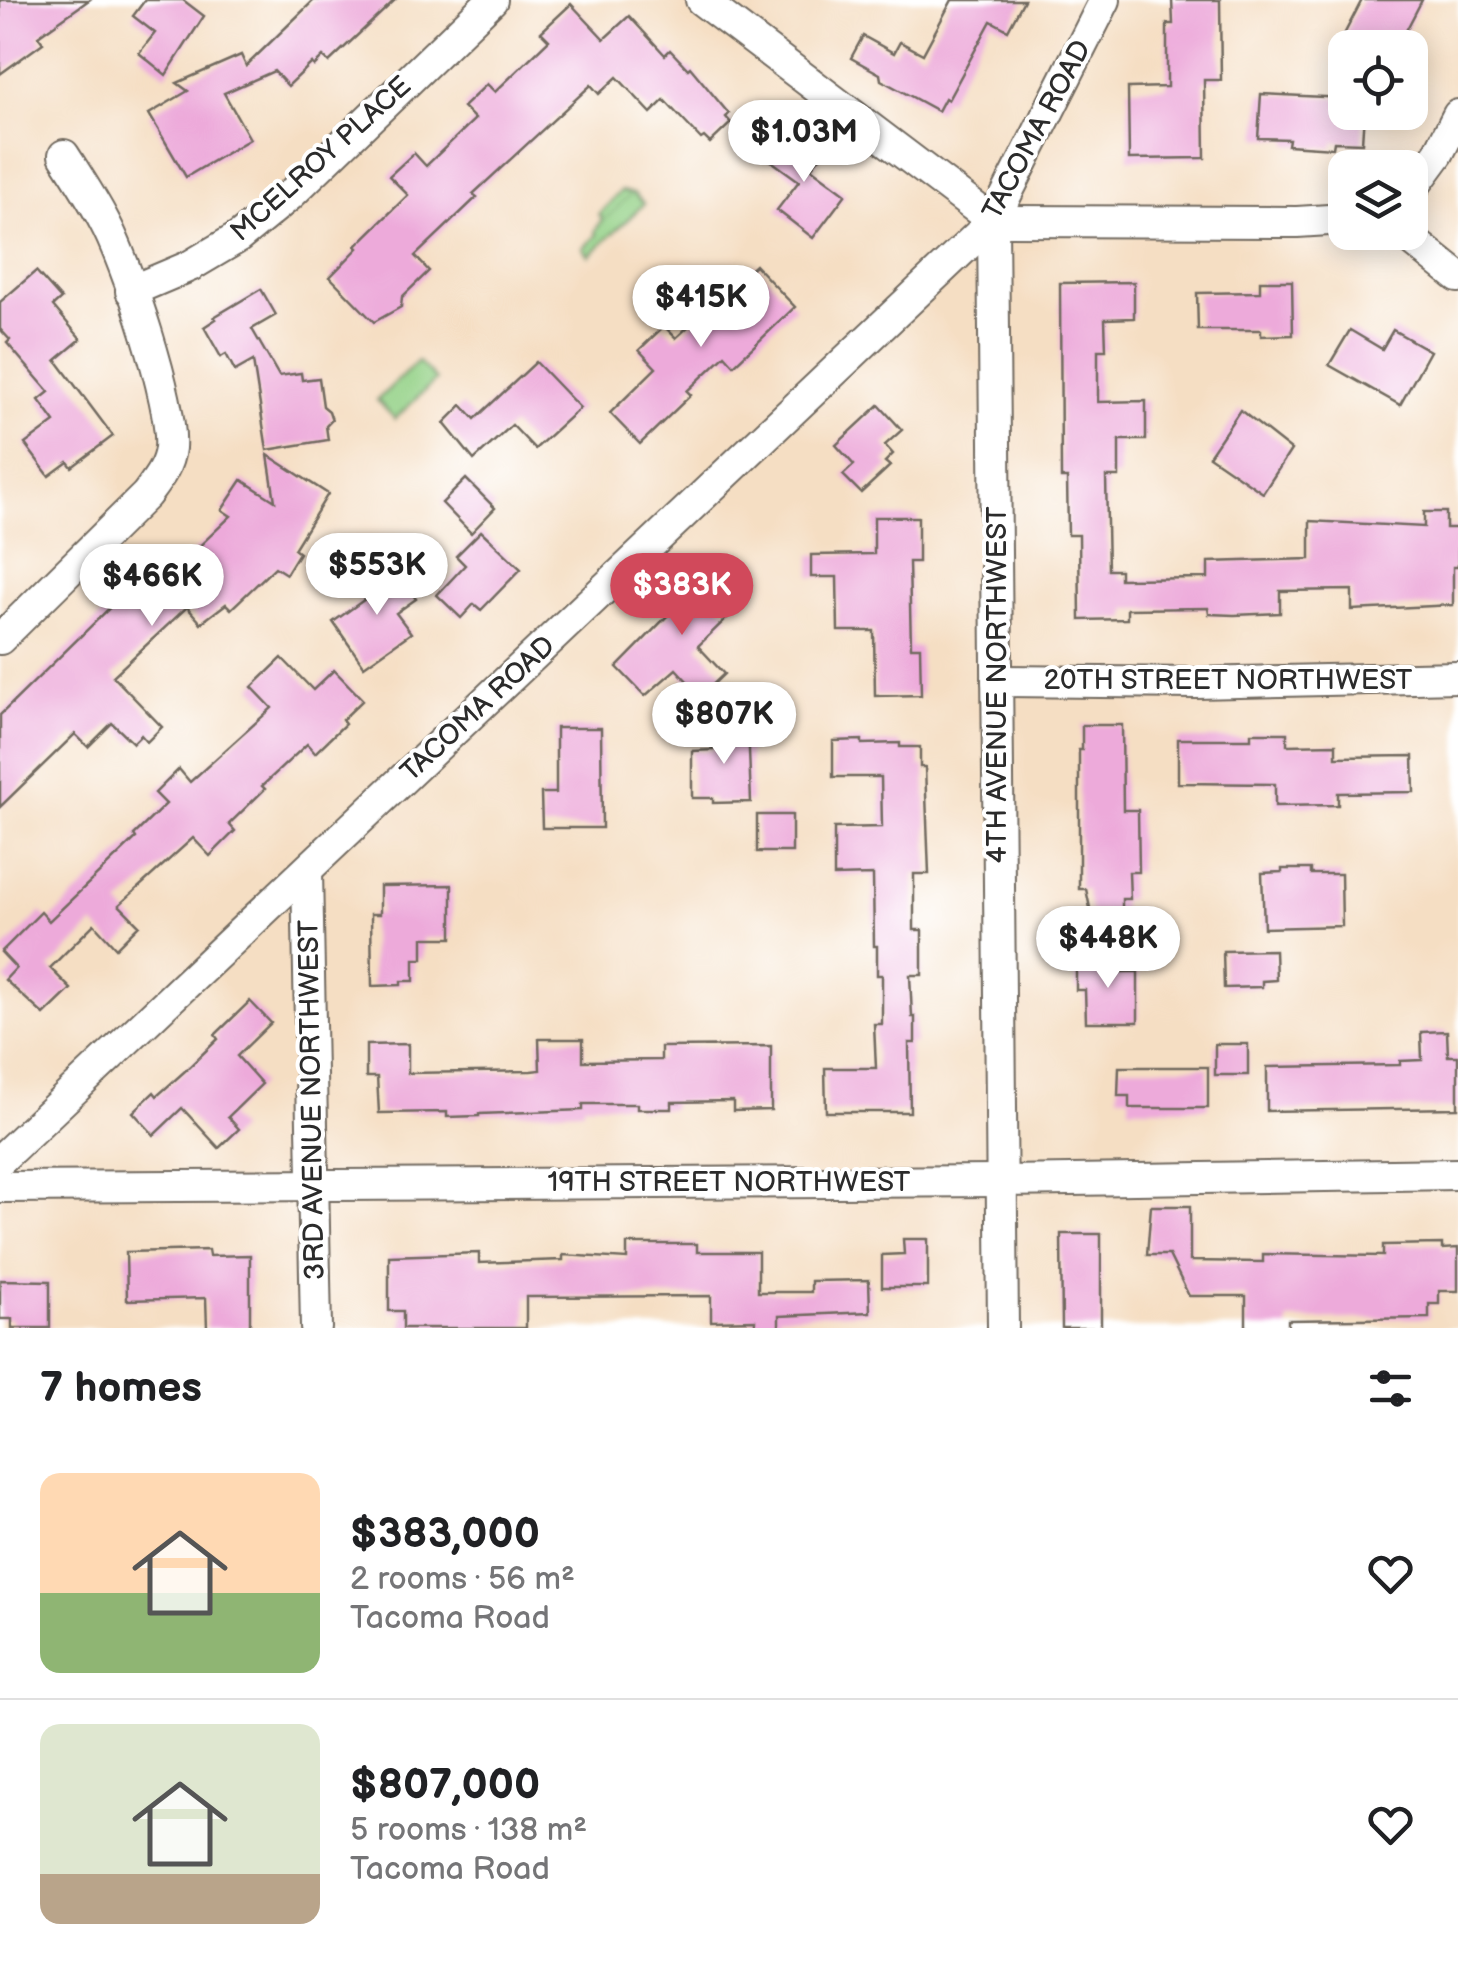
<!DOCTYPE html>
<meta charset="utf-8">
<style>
:root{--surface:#fff;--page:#f6f6f6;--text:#202124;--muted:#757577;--line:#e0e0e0;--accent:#d1495b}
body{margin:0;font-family:"Balsamiq Sans",sans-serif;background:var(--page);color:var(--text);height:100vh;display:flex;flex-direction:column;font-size:38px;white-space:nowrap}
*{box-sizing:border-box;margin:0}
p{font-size:32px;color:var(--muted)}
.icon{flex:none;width:55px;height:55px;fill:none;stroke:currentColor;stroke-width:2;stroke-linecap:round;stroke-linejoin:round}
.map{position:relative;height:1328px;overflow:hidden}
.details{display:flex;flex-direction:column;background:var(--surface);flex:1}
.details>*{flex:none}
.tools{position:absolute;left:1328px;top:30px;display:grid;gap:20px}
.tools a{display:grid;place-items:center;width:100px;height:100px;border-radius:20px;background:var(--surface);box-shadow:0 5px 25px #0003;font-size:50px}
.price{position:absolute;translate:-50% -85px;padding:0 22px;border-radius:35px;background:#fff;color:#222;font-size:32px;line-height:65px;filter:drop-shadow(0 2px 5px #0008)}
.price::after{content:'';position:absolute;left:50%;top:60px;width:30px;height:22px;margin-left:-15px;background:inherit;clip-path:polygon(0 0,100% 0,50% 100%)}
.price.selected{background:var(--accent);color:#fff}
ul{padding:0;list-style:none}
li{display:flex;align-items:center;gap:30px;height:250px;padding:0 40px}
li+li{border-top:2px solid var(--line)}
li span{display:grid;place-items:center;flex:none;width:280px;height:200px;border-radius:20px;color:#555}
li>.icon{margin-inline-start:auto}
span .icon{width:120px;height:120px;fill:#fffc;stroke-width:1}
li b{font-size:42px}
h2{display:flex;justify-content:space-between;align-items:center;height:120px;padding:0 40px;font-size:42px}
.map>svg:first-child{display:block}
</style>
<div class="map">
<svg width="1458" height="1328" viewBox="0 0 1458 1328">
<defs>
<pattern id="garden-furrows" width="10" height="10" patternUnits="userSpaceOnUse" patternTransform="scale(2.5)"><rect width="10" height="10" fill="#95d288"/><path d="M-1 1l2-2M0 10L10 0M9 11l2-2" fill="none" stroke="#81b476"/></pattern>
</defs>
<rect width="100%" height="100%" fill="#fff"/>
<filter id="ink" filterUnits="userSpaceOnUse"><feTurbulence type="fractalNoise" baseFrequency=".01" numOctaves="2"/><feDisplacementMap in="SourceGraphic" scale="20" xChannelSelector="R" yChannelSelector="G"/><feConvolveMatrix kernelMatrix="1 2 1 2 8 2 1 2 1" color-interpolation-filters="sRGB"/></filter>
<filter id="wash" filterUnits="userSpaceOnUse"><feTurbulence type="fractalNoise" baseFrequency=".0048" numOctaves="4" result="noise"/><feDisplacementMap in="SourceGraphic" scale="40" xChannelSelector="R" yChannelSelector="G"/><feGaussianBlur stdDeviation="2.25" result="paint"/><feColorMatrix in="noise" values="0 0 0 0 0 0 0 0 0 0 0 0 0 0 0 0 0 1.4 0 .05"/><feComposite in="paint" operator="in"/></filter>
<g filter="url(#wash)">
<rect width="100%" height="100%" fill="#f5dec3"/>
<path fill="#95d288" stroke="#607e5a" stroke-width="2.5" d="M418 361 436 380 395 419 377 400Z"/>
<path fill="url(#garden-furrows)" stroke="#607e5a" stroke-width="2.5" d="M621 191 634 194 644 204 589 256 583 248 597 235 595 232 602 218 599 214Z"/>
<g id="blocks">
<g fill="#edaada">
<path d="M0 0H89L38 36 43 43 0 74Z"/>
<path d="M145 0H183L204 16 166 75 139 53 155 33 133 16Z"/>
<path d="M314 0H395L329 62 323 57 314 66 312 63 288 86 274 71 224 93 250 139 186 177 149 114 188 91 177 83 241 55 246 66Z"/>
<path d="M952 0H1024L1008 30 991 21 948 100 945 98 938 111 881 80 880 74 851 58 863 36 894 53 900 42 923 54Z"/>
<path d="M1172 0H1220L1221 80H1204L1205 158 1129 159 1128 88 1167 87V24H1173Z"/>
<path d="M1362 0H1422L1397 48H1337Z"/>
<path d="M571 4 604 39 629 16 665 55 670 50 688 69 690 67 729 114 726 117 731 123 710 143 704 137 701 139 664 100 651 113 617 77 599 94 591 85 473 194 477 197 415 256 429 271 402 297 401 307 374 322 330 277 358 248 356 246 408 195 389 176 414 153 426 166 475 119 463 107 487 84 495 92 549 40 541 32Z"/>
<path d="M1261 94 1345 98V112H1364L1362 143 1334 142 1333 148 1288 145 1289 139 1258 138Z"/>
<path d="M782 129 820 157 811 168 846 194 813 238 777 210 799 181 763 155Z"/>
<path d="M755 265 795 307 734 365 725 355 687 391 691 395 640 444 610 413 656 368 639 350 664 326 676 338Z"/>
<path d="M36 271 61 299 53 306 81 339 56 360 113 436 72 467 68 462 49 476 25 444 55 422 39 400 49 392 7 343 10 340 0 329V302Z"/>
<path d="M1260 281H1292L1293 335 1261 336V330H1198L1197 293 1260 292Z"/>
<path d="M1134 282V318L1105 319 1106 350H1098V402L1146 401V440H1119V477H1106L1108 570H1120V579L1208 578V562L1310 559V521L1424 527V512H1446V528H1458V567H1453V605L1352 610V590L1280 591V613L1234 615 1209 614 1208 608 1127 609V619L1080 620 1079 535H1068L1067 478H1061L1060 283Z"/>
<path d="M261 289 276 315 252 329 279 376 301 373 302 380 319 378 323 406 329 411 332 420 326 426 328 440 267 450 253 361 235 371 226 354 221 357 204 327 216 319 214 317Z"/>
<path d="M1350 330 1382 349 1393 330 1430 351 1400 405 1329 365Z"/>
<path d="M536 362 580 408 535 449 512 425 474 460 444 423 462 405 475 419Z"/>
<path d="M879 405 902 430 885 445 893 454 885 462 890 466 861 493 843 475 854 465 836 445Z"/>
<path d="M1240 410 1291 450 1263 493 1209 456Z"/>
<path d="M268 455 328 494 294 549 299 553 286 574 275 567 231 609 226 604 201 623 187 607 113 676 162 727 147 742 141 735 133 743 112 723 88 747 75 734 0 807V715L139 579 157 598 197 561 191 554 231 516 222 510 242 480 275 501Z"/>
<path d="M466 479 495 508 471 533 442 503Z"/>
<path d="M874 517H918V562H909L911 647H920L921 695 875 696 874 631H838L837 577H811V555L874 554Z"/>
<path d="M481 531 521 569 481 610 474 604 461 618 437 595 465 565 456 556Z"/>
<path d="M712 562 732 582 714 600 729 616 698 646 724 674 701 696 676 669 645 696 617 667 676 607 669 600Z"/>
<path d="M394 567 416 599 396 613 411 633 364 666 333 622 375 592 370 584Z"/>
<path d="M282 658 313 690 334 670 363 700 342 720 345 724 315 753 307 744 262 786 265 789 229 824 235 831 210 856 193 838 119 905 139 925 116 948 94 924 50 968 71 989 44 1015 5 980 16 968 1 952 41 912 49 921 136 838 134 835 166 804 155 793 179 769 190 782 272 708 252 687Z"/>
<path d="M748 724 751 802 713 803V798H692V751L713 750V725Z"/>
<path d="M1082 725H1122L1123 810H1138L1139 872H1129L1130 899H1122V913H1091L1086 889H1079V750H1082Z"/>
<path d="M556 728H601L602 828H542L541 793H556Z"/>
<path d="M1251 733H1287V745L1336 744V757L1413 756 1414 792 1338 793V805L1275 806V784L1178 783V739H1251Z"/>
<path d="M862 740V744L900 743V747H920V767H925L929 874H914V930H922V975H910L912 1017H915V1043H909L910 1112H826L825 1068H876L874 1024H882V975H877V946H874L873 875 834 876V828L882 827 881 777H833V741Z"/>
<rect x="757" y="815" width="35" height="37"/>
<path d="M1282 869H1311V874H1341L1342 926 1264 928 1262 873 1282 872Z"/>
<path d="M452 885V938H423V959H414V981H401V985L372 986 371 914H380V886Z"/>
<path d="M1275 950 1276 980 1262 981V987L1224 988 1223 951Z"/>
<path d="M1089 957H1120V972H1138V1022H1086L1085 990H1076V964H1089Z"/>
<path d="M250 1001 271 1023 237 1056 262 1084 228 1117 239 1129 219 1148 182 1108 154 1135 133 1112 154 1092 157 1096 185 1071 218 1039 215 1035Z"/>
<path d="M1447 1031 1448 1056H1458V1108L1267 1111V1067L1400 1065V1061L1422 1060 1421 1032Z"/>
<path d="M539 1039H583V1061L661 1060V1047L771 1046V1110L733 1111V1101L672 1102V1109H637V1104H583V1110L479 1114V1116L447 1117V1112L379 1113 377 1077H366V1045L408 1044V1073L531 1071 540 1070Z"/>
<rect x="1215" y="1044" width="33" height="31"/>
<path d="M1119 1067H1208V1108H1129V1096H1118Z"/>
<path d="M1151 1206H1190V1261L1263 1262V1254L1383 1256V1245L1442 1244V1249L1458 1248V1291H1439V1304H1429V1318L1288 1320V1328H1246V1296H1189L1169 1255H1147Z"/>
<path d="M1061 1234H1101V1328H1062Z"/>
<path d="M903 1239H928V1287H882V1255L904 1254Z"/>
<path d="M627 1244H697V1252H758V1292H811V1281L869 1280 870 1312 779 1316V1328H755V1320L711 1321V1296L526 1297V1328H403V1311H389V1256L479 1253V1263L563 1260V1255L627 1259Z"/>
<path d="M208 1250 209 1256 250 1255V1328H207L206 1298 127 1300 126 1252Z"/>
<path d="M0 1280 50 1281V1328H12V1319H0Z"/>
</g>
</g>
</g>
<g filter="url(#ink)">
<use href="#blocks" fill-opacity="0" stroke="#726a60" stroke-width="2.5"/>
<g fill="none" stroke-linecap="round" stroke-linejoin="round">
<defs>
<g id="minor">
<path d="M701 0 993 221 1297 222 1345 219"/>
<path d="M1410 192 1438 154 1458 115"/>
<path d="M993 221 1003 1328"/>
<path d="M1402 232 1458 277"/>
<path d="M131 291 190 266 239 237 289 196 492 0"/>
<path d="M0 639 146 495C157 480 168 467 170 448 174 404 126 261 104 221 92 198 78 177 64 155"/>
<path d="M997 681 1196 683 1458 677"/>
<path d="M307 871 316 1328"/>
<path d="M0 1160 993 221 1105 0"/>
<path d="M0 1187 1002 1181 1458 1174"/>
</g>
</defs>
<use href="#minor" stroke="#726a60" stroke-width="34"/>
<use href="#minor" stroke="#fff" stroke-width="30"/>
</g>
</g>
<g text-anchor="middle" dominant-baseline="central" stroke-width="8" stroke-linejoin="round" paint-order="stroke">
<g font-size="28" fill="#2b2b2b" stroke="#fff">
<text transform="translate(1037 130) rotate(-62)">TACOMA ROAD</text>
<text transform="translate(321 159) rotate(-42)">MCELROY PLACE</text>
<text x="1228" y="680">20TH STREET NORTHWEST</text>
<text transform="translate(997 685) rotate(-90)">4TH AVENUE NORTHWEST</text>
<text transform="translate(478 709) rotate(-43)">TACOMA ROAD</text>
<text transform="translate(312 1100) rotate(-91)">3RD AVENUE NORTHWEST</text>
<text x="729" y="1182">19TH STREET NORTHWEST</text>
</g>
</g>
</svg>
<div class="tools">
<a><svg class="icon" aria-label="locate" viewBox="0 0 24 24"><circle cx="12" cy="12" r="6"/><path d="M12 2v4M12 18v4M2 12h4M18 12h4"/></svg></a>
<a><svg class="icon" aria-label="layers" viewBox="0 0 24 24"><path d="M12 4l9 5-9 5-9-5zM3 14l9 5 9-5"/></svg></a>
</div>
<b class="price" style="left:804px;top:185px">$1.03M</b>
<b class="price" style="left:701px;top:350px">$415K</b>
<b class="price" style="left:377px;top:618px">$553K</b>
<b class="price" style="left:152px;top:629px">$466K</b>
<b class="price selected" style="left:682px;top:638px">$383K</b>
<b class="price" style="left:724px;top:767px">$807K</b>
<b class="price" style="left:1108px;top:991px">$448K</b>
</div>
<section class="details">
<h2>7 homes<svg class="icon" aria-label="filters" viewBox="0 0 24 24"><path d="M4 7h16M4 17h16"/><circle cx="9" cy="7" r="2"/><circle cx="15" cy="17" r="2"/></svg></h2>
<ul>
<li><span style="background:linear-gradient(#ffd9b3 60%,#8fb573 0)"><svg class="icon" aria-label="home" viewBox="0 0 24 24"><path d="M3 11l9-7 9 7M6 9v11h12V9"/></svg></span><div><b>$383,000</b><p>2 rooms · 56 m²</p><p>Tacoma Road</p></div><svg class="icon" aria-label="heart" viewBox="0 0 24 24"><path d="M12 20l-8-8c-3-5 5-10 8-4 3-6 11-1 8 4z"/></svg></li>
<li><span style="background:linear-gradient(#dfe7d0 75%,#b9a48a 0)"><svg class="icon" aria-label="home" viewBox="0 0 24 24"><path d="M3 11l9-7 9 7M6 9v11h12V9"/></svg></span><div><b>$807,000</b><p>5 rooms · 138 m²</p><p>Tacoma Road</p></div><svg class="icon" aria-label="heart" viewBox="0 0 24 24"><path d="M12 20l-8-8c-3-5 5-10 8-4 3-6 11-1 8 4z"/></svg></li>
</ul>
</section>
